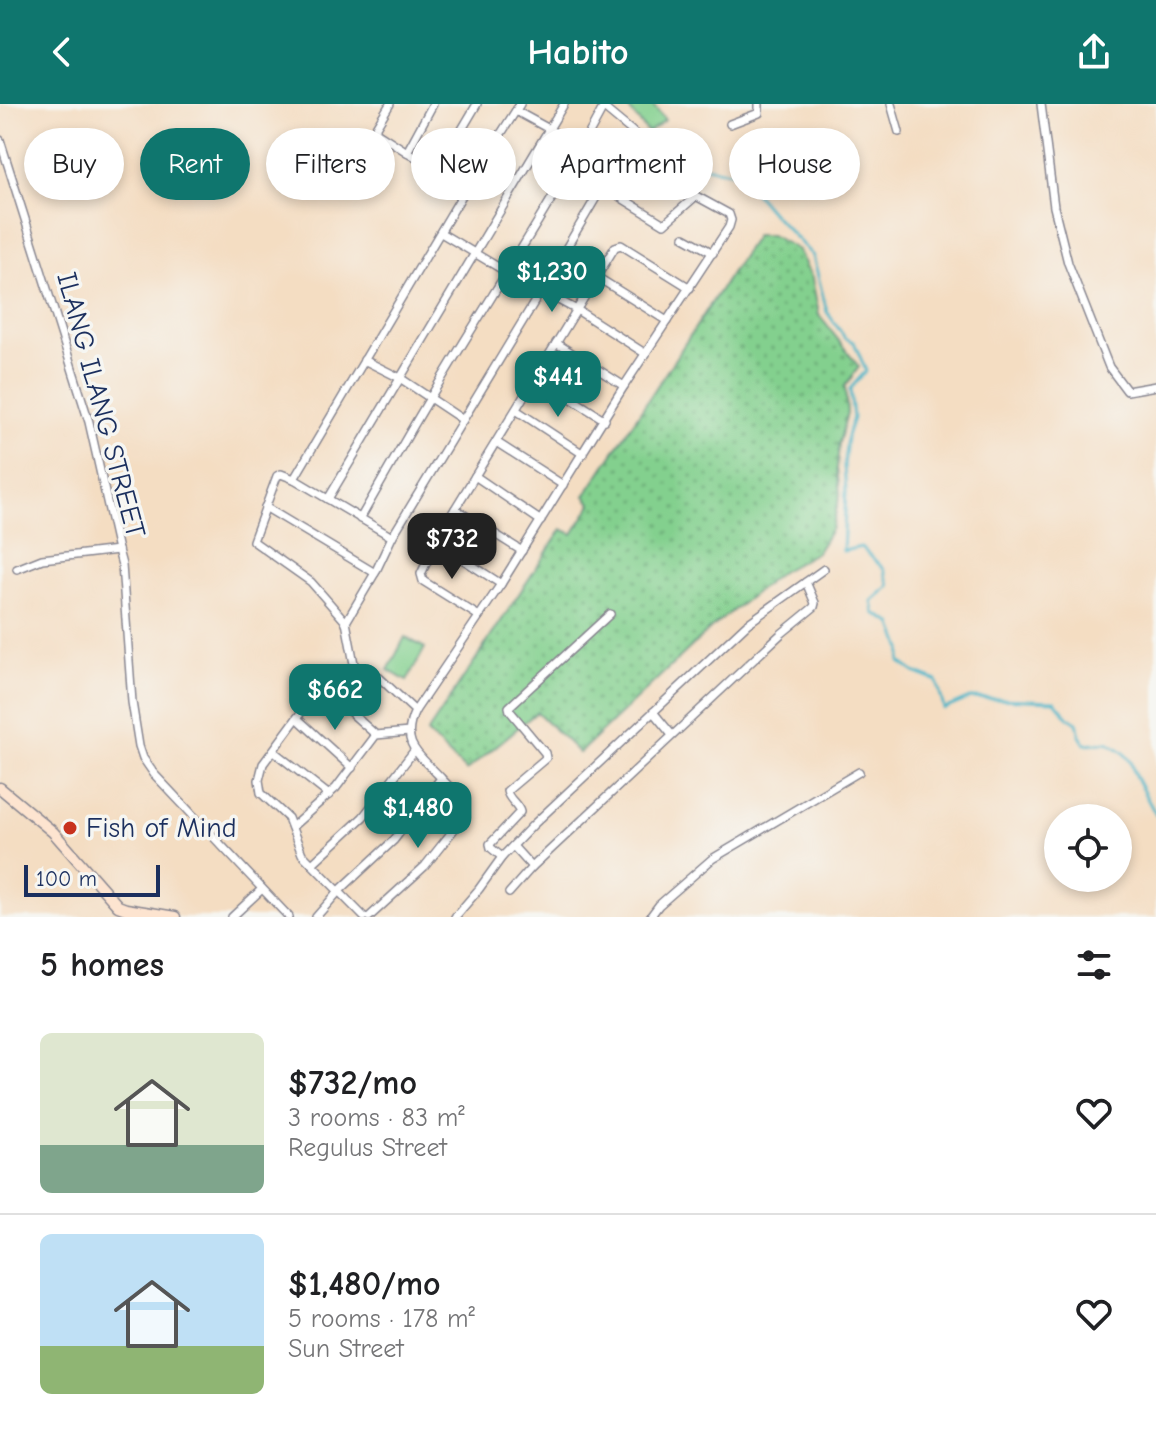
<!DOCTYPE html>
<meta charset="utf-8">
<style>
:root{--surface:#fff;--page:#f2f2f2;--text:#202124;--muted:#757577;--line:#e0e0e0;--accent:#0f766e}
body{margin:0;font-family:"Comic Neue",sans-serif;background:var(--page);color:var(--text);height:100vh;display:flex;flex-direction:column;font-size:30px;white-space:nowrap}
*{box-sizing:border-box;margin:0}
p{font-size:26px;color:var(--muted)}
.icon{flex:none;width:44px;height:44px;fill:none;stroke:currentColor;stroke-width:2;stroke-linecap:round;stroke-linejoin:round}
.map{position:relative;height:813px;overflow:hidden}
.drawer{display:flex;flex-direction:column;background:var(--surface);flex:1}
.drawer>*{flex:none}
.guide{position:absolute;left:24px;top:24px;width:1108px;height:72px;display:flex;gap:16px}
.controls{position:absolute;left:1044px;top:700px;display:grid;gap:16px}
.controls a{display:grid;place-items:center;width:88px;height:88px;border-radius:50%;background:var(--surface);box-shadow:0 4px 12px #0003;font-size:40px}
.scale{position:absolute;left:24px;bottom:20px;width:136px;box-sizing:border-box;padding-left:8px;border:4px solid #1b2f5e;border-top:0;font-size:22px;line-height:28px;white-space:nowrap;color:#1b2f5e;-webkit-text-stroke:6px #f6f6f2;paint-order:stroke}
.price{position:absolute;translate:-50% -68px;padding:0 18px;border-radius:16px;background:var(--accent);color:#fff;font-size:26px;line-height:52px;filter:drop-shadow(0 2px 4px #0008)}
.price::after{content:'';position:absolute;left:50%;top:48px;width:24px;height:18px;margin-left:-12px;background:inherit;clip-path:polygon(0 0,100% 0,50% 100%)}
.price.active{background:#222;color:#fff}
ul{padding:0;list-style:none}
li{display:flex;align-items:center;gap:24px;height:200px;padding:0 40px}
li+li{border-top:2px solid var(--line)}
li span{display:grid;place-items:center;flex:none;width:224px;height:160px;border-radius:12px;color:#555}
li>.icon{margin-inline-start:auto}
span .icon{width:96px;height:96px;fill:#fffc;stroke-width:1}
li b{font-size:34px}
h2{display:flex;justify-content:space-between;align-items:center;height:96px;padding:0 40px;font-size:34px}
.tag{padding:0 28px;border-radius:36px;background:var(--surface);box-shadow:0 4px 12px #0003;font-size:28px;line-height:72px}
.tag.active{background:var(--accent);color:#fff}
header{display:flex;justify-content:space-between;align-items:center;height:104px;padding:0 40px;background:var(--accent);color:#fff;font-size:36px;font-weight:800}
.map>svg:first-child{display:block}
</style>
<header><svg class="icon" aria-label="back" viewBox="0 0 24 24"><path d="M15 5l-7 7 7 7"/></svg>Habito<svg class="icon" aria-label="share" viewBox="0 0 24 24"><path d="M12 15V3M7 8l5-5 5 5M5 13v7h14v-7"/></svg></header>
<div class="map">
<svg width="1156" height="813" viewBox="0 0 1156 813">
<defs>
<pattern id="grass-dots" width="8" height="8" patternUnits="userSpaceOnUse" patternTransform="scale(2)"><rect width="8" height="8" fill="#83d08e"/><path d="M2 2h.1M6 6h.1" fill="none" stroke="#6aa977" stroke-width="1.8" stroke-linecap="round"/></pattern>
</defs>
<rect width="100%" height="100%" fill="#f6f6f2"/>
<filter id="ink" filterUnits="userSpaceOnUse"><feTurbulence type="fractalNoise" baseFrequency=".0125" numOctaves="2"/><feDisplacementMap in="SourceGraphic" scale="16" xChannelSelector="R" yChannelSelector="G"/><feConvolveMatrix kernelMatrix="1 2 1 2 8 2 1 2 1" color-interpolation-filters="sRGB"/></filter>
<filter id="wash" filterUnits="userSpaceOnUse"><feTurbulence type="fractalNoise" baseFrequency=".006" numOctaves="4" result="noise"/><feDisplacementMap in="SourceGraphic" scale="32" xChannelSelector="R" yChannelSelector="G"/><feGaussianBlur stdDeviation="1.8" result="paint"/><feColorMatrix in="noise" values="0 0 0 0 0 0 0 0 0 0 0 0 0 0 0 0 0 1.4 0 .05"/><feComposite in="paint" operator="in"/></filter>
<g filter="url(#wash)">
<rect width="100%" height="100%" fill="#f4ddc2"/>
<path fill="url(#grass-dots)" stroke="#4f8076" stroke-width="2" d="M756 131H771L798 146 812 174 819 211 859 263 845 282 847 309 839 339 837 364 840 390 832 424 817 448 781 468 710 525 579 649 537 608 466 667 427 629 562 425 573 430 592 400 585 392Z"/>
<g fill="#83d08e" stroke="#4f8076" stroke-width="2">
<path d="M625 0H652L665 16 648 29Z"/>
<path d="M657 54 686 63 681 78 653 69Z"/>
<path d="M405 533 425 544 407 577 388 566Z"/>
</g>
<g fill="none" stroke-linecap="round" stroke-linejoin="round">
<path stroke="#48b3c6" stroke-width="3" d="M702 62 739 70 772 109 813 152 827 208 845 234 854 238 866 267 850 285 853 314 847 332 844 362 846 387 843 447 861 443 884 465 889 482 872 497 874 509 892 519 902 545 900 558 914 568 937 577 944 605 970 594 1055 597 1068 613 1077 618 1080 632 1085 640 1108 638 1123 648 1131 658 1135 672 1156 711"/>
</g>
</g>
<g filter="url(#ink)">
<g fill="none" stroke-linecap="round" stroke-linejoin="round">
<defs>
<g id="street">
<path d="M390 0 376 23V28L407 48"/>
<path d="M433 0 407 48 467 83"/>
<path d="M891 0 899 28"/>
<path d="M1041 0 1054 103 1068 159 1109 263 1127 287 1156 282"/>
<path d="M516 7 549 25 580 46"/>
<path d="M730 20 759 9V0"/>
<path d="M0 36 89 318 118 446 122 461 132 598 139 642 143 654 154 670 289 813"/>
<path d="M438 66 477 0"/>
<path d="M441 129 508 169 577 206 646 250"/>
<path d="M684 133 713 149"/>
<path d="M597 173 667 217"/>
<path d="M556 239 624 282"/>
<path d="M364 256 400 274 463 316"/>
<path d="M536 272 605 316"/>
<path d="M516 306 583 350"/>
<path d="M496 338 563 381"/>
<path d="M475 372 541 417"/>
<path d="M294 375 467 83 520 0"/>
<path d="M328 395 564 0"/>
<path d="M265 403 375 469"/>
<path d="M455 405 522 447"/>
<path d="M360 415C383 375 406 334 430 294 488 196 551 102 604 2"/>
<path d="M436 438 501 480"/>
<path d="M17 465 42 455 118 446"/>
<path d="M479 512 423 477 421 470 442 426 615 143 621 141 690 184"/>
<path d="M346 518 311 478 253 437 277 372 281 370 294 375 392 433"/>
<path d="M355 565 346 518 375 469 392 433 541 187 634 29 605 5 603 0"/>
<path d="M321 582 376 631"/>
<path d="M653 608 672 631"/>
<path d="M297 614 352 664"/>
<path d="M273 647 329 691"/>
<path d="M292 723 336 684 376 631 409 628"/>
<path d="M513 742 532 763"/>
<path d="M502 753 491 744 490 740 520 708C518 700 508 695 507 687L546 654 545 649 510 607 509 603 610 510"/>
<path d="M312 760 363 713 414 647"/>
<path d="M509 789 532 763 781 530 814 503 815 499 806 478"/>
<path d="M232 813 262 785"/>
<path d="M316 813 338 788 394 736 441 674C420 651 399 641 415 607L501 480 624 282 729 123 731 116 729 110 696 92 664 120 620 93"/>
<path d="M364 813 302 750 288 714 261 689 259 676 263 660 328 572 361 564 370 565 415 607"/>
<path d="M369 813 425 762 463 714C466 697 452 686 441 674"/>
<path d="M455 813 479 785 502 753 533 721 747 520 824 465"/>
<path d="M650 813 659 801 712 755 859 668"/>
</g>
<path id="secondary" d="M0 684 53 728 118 802 126 805 175 813"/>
</defs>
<use href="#street" stroke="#888690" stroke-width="10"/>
<use href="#secondary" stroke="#888690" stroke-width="13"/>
<use href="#street" stroke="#fff" stroke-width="7"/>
<use href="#secondary" stroke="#fde4d0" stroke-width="10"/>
</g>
</g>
<circle fill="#c8321e" stroke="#f6f6f2" stroke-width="3" cx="70" cy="724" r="8"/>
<g text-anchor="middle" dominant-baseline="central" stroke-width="7" stroke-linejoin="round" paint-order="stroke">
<g font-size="28" fill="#1b2f5e" stroke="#f6f6f2">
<text transform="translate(101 301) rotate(75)">ILANG ILANG STREET</text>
</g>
<g font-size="28" fill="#1b2f5e" stroke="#f6f6f2" text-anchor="start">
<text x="86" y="724">Fish of Mind</text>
</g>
</g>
</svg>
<div class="controls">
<a><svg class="icon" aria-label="locate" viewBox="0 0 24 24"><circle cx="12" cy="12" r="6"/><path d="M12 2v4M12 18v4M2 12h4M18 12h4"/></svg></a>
</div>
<div class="scale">100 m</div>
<b class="price" style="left:552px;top:210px">$1,230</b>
<b class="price" style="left:558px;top:315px">$441</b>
<b class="price active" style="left:452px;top:477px">$732</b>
<b class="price" style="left:335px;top:628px">$662</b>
<b class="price" style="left:418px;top:746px">$1,480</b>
<div class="guide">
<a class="tag">Buy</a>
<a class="tag active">Rent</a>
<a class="tag">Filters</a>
<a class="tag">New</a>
<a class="tag">Apartment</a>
<a class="tag">House</a>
</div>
</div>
<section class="drawer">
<h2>5 homes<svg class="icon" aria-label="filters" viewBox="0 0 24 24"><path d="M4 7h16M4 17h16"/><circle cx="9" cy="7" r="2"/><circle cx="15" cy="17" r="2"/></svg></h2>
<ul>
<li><span style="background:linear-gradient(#dfe7d0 70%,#7fa58c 0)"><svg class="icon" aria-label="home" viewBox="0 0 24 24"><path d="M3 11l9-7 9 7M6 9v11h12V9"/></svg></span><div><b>$732/mo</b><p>3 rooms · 83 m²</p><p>Regulus Street</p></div><svg class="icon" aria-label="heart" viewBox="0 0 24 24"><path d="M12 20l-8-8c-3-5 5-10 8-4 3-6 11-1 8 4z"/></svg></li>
<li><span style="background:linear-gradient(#bfe0f5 70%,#8fb573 0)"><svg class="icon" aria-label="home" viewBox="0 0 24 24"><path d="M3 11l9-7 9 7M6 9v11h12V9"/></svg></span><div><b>$1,480/mo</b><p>5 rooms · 178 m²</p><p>Sun Street</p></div><svg class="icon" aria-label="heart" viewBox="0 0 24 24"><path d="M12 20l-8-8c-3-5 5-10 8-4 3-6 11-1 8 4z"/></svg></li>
</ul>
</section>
